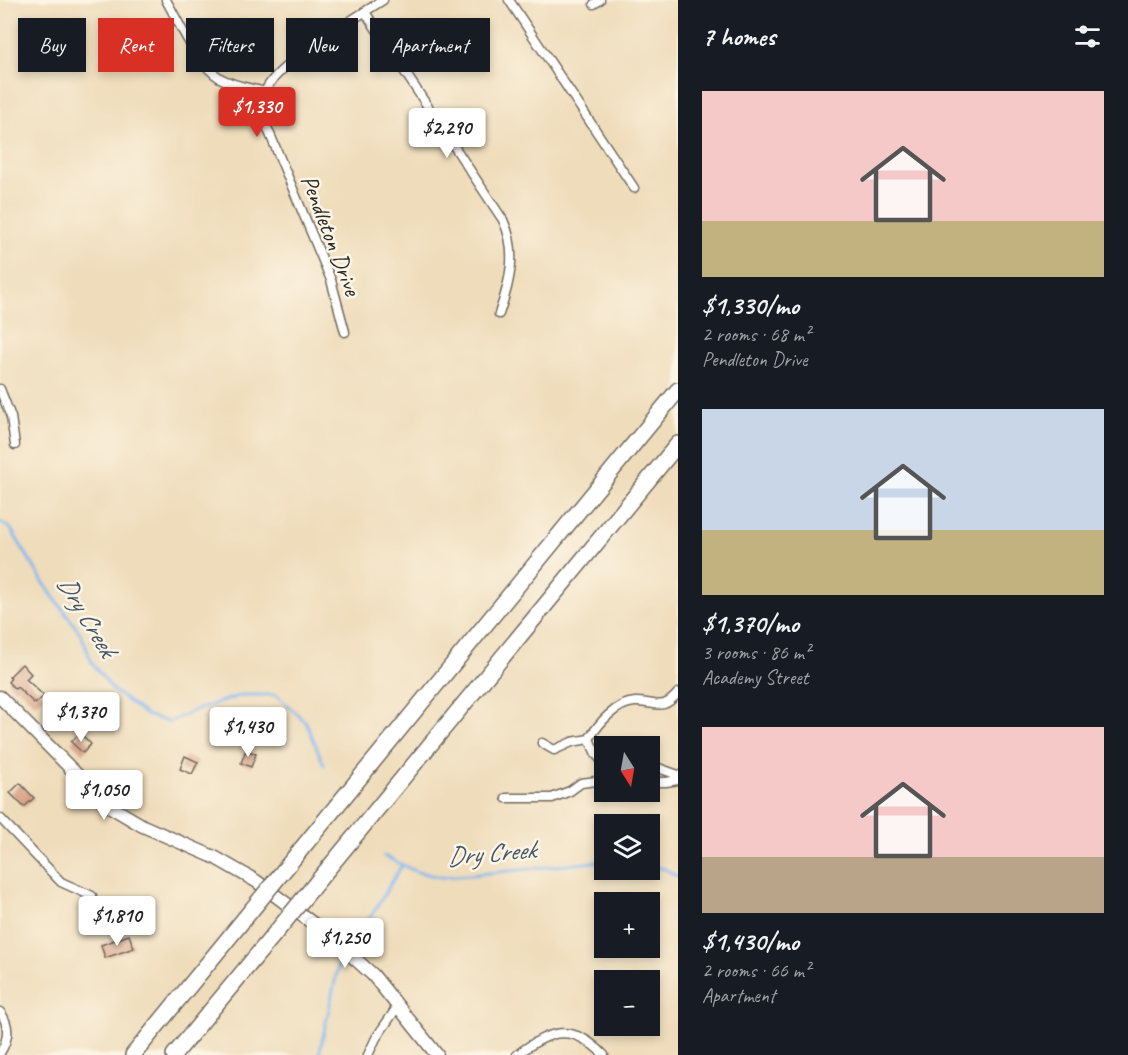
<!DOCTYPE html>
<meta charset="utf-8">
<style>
:root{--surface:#171b24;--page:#242831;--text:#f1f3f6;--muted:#9ea1a6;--accent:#d93025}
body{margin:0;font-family:Caveat,sans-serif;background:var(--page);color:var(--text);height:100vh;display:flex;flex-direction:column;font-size:22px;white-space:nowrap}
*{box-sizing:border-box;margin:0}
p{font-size:20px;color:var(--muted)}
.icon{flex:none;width:33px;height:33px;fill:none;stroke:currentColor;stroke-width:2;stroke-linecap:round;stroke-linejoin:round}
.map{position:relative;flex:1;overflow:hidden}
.sheet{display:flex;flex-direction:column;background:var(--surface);width:450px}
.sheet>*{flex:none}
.guide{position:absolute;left:18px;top:18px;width:570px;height:54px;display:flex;gap:12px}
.needle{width:39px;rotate:169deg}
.tools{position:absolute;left:594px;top:736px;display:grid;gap:12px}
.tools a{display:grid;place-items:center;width:66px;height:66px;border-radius:0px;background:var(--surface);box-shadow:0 3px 9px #0003;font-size:30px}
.price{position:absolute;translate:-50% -51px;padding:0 14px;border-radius:6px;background:#fff;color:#222;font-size:20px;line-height:39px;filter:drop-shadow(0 2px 3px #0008)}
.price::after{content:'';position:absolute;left:50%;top:36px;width:18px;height:14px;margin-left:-9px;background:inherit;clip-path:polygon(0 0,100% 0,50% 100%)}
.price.on{background:var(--accent);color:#fff}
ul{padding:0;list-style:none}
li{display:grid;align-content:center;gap:12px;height:318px;padding:0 24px}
li span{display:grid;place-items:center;height:186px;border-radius:0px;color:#555}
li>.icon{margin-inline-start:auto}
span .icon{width:108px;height:108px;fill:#fffc;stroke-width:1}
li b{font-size:26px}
h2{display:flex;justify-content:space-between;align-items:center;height:72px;padding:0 24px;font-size:26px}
.pill{padding:0 21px;border-radius:0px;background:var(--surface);box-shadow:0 3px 9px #0003;font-size:21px;line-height:54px}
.pill.on{background:var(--accent);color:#fff}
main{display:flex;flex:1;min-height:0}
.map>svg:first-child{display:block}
</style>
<main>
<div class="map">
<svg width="678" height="1055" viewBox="0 0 678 1055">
<rect width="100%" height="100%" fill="#fcf5e5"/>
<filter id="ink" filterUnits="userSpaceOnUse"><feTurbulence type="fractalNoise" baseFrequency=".0167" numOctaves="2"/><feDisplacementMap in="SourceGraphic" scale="12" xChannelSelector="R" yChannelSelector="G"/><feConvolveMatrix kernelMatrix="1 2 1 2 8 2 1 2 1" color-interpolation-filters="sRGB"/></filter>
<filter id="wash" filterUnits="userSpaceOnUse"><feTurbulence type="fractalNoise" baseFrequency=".008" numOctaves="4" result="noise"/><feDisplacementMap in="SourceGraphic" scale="24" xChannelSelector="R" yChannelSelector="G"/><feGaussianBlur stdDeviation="1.35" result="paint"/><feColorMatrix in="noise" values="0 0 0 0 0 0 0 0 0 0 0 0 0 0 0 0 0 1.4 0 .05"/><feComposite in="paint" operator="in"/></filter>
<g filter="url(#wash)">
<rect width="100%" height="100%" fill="#efdcba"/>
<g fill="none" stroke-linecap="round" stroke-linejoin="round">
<g stroke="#7fb7ef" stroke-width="3">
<path d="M0 522 10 528 47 588 81 634 92 663 113 690 146 715 169 722 195 710 242 695H276L306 722 324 765"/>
<path d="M384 856 417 872 441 877 470 875 604 861"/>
<path d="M650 865 665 869 678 877"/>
<path d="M353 941 373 913 402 865"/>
<path d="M319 1055 340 958"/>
</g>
</g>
<g id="blocks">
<g fill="#d7a186">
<path d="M22 664 31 674 26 679 44 696 35 704 17 687 15 689 8 682 11 678 9 677Z"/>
<path d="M80 733 91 744 83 753 71 742Z"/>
<path d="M246 750 256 754 251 767 241 763Z"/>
<path d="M185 756 198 762 192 774 180 769Z"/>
<path d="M20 783 34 798 24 807 10 793Z"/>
<path d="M129 935 134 948 105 958 101 945Z"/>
</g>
</g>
</g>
<g filter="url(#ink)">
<use href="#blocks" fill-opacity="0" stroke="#70695d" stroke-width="1.5"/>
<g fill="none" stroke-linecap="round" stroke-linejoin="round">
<defs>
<g id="street">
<path d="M166 0C180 24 196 63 220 78 234 86 250 88 265 92"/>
<path d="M509 0 634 188"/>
<path d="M594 4 600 0"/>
<path d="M365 12 503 220C518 251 510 282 499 314"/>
<path d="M345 332 331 280 267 127C264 115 261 102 266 90 277 63 356 18 383 0"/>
<path d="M0 389 11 417 15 445"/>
<path d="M589 739 596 754 604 764"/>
<path d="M542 743 554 750 572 742 589 739C599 723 616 703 635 702 656 701 661 713 678 693"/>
<path d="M650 765 678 775"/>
<path d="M650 782H666L678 780"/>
<path d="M506 798H552L570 791 581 783 604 780"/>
<path d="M0 818 61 882 92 896"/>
<path d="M0 1012C10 1025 9 1039 0 1053"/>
<path d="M368 1055 376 1038 398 1006"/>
<path d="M517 1055C549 1030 572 1022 604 1055"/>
</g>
<path id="secondary" d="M0 697 106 804 143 826 214 857 256 881 331 937 373 975 437 1055"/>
<g id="highway">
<path d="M289 864 678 390"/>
<path d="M317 882 678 444"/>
<path d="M133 1055 245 918"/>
<path d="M174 1055 272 937"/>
</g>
</defs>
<use href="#street" stroke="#70695d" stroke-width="11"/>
<use href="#secondary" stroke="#70695d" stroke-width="15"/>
<use href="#highway" stroke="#70695d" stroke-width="18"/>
<use href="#street" stroke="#fff" stroke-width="8"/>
<use href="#secondary" stroke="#fff" stroke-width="12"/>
<use href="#highway" stroke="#fff" stroke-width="15"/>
<defs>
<g id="highway-bridge">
<path d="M245 918 289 864"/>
<path d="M272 937 317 882"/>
</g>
</defs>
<use href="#highway-bridge" stroke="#70695d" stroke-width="18" stroke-linecap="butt"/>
<use href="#highway-bridge" stroke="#fff" stroke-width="15"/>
</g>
</g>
<g text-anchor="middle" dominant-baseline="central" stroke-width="5" stroke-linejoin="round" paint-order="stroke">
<g font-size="24" fill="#2b2b2b" stroke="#fcf5e5">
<text transform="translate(331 235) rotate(69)">Pendleton Drive</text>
</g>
<g font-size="26" font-style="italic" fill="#456" stroke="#fcf5e5">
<text transform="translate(87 616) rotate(59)">Dry Creek</text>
<text transform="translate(491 853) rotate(-5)">Dry Creek</text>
</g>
</g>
</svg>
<div class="tools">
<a><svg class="needle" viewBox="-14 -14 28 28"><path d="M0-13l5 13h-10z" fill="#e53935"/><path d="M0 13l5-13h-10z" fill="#9ea1a6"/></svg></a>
<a><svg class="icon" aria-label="layers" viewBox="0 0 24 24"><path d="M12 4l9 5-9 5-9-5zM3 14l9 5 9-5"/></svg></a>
<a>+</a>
<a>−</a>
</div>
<b class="price on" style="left:257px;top:138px">$1,330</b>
<b class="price" style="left:447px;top:159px">$2,290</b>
<b class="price" style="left:81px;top:743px">$1,370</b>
<b class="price" style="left:248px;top:758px">$1,430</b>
<b class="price" style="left:104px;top:821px">$1,050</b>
<b class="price" style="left:117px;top:947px">$1,810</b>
<b class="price" style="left:345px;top:969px">$1,250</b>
<div class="guide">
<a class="pill">Buy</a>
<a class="pill on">Rent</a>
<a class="pill">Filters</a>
<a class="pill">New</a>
<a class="pill">Apartment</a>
</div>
</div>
<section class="sheet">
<h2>7 homes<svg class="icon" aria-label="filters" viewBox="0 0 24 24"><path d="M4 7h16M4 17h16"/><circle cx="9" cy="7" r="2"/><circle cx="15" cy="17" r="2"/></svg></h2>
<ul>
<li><span style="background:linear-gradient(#f6c9c9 70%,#c2b280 0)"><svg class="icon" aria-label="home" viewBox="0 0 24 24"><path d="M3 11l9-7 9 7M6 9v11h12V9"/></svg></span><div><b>$1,330/mo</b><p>2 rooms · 68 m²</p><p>Pendleton Drive</p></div></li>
<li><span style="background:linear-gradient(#c9d6e8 65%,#c2b280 0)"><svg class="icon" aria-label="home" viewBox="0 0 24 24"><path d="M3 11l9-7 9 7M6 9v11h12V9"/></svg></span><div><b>$1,370/mo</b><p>3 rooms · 86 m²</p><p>Academy Street</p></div></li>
<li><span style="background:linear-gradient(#f6c9c9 70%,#b9a48a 0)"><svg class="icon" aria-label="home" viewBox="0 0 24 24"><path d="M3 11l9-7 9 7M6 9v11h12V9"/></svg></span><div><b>$1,430/mo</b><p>2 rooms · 66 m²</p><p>Apartment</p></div></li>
</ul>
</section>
</main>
